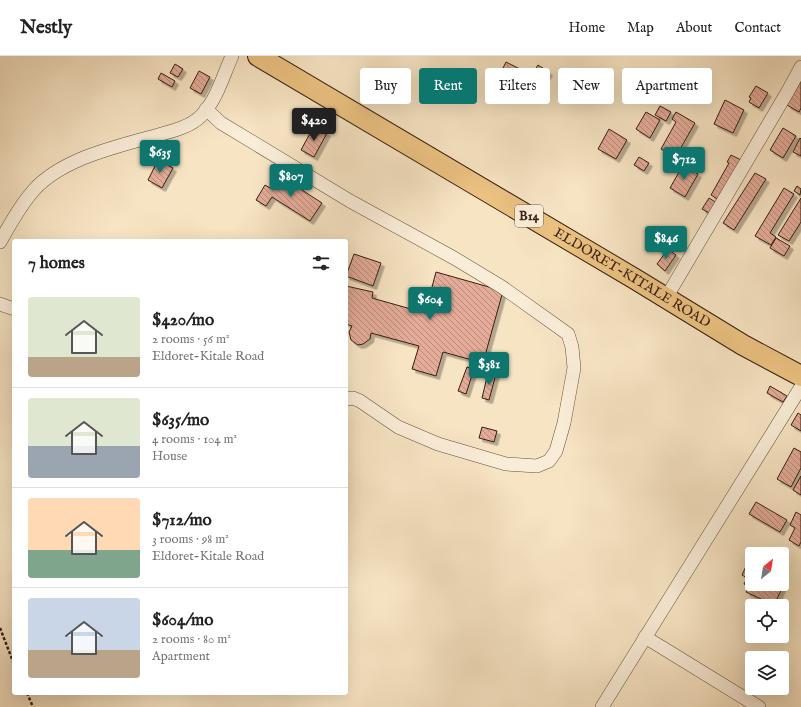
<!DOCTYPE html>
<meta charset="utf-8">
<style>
:root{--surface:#fff;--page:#f6f6f6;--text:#222;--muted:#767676;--line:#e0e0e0;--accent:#0f766e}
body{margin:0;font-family:"IM FELL English",serif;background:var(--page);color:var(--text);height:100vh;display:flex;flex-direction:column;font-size:15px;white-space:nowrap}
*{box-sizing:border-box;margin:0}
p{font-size:13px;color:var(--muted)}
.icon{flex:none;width:22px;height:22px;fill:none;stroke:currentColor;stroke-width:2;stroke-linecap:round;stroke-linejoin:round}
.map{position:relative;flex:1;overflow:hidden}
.details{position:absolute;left:12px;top:183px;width:336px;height:456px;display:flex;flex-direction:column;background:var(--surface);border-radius:4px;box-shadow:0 4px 16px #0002}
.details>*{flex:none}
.top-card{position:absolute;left:360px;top:12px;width:380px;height:36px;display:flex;gap:8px}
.needle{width:26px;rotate:30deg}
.tools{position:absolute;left:745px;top:491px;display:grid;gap:8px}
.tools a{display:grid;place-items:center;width:44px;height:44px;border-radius:4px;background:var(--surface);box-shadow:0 4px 16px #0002;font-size:20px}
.price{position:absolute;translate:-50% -34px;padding:0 9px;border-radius:4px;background:var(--accent);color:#fff;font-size:13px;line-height:26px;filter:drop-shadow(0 1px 2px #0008)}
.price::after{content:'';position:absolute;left:50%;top:24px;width:12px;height:9px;margin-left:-6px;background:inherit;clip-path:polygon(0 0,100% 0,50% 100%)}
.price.active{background:#222;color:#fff}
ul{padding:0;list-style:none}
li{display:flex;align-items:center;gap:12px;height:100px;padding:0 16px}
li+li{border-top:1px solid var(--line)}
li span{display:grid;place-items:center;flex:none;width:112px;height:80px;border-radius:4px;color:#555}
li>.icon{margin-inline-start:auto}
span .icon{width:48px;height:48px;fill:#fffc;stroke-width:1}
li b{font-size:17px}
h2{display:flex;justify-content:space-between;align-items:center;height:48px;padding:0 16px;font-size:17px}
.chip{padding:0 14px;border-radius:4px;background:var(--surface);box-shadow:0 4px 16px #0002;font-size:14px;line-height:36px}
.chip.active{background:var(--accent);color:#fff}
header{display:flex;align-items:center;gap:24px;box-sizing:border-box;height:56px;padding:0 20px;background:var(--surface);border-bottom:1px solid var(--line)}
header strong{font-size:19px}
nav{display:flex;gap:22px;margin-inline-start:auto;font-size:14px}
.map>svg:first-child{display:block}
</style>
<header>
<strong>Nestly</strong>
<nav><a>Home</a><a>Map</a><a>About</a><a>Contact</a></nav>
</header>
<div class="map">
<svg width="801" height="651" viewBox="0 0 801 651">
<defs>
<pattern id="building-back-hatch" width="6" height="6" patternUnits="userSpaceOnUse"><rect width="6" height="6" fill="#e3ab98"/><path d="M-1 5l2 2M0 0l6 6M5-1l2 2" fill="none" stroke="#b98b7b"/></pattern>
<filter id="shadow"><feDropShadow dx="3.5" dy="3.5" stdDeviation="0" flood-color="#0004"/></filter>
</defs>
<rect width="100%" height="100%" fill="#f7e4c3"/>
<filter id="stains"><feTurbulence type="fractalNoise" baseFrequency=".005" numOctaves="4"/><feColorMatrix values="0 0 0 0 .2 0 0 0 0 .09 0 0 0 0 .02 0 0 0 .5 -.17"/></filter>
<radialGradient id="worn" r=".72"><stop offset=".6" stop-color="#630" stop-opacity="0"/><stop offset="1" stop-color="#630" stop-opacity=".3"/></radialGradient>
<g fill="url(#building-back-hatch)" stroke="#351e12" filter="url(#shadow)">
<path d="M506 6 522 14 515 26 500 18Z"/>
<path d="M175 8 183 13 178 21 170 17Z"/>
<path d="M538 9 549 16 538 34 527 27Z"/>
<path d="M199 15 210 21 201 38 190 32Z"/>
<path d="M161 17 175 25 172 31 158 23Z"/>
<path d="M801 25V52L799 56 787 49Z"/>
<path d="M756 30 768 37 759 52 749 46 751 42 749 41Z"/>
<path d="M725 44 744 54 733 77 714 68Z"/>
<path d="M660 50 671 56 666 65 655 59Z"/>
<path d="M646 56 660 64 650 82 636 73Z"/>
<path d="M676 56 695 67 675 102 661 93 676 66 672 63Z"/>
<path d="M314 70 327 77 314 101 301 94Z"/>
<path d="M783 72 796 80 783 102 770 94Z"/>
<path d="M609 73 627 84 616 103 598 93Z"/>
<path d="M800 82 801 83V100L793 96Z"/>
<path d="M731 99 741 104 719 144 711 139 729 107 727 106Z"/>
<path d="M639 101 649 107 644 115 634 109Z"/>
<path d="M158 104 173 112 162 132 148 124Z"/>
<path d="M683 109 698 118 685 141 670 132Z"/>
<path d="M755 117 766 123 734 174 723 167Z"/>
<path d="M282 121 322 147 310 165 272 141 266 150 256 144 265 129 270 132 274 126 277 129Z"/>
<path d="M797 130 801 133 800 139 794 135Z"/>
<path d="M784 132 794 138 770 177 776 181 771 189 755 180Z"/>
<path d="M709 142 717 147 711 158 702 153Z"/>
<path d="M801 142V166L789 185 778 179Z"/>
<path d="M776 182 790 190 784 200 770 192Z"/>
<path d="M668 193 676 199 665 215 657 208Z"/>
<path d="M354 198 381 207 373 230 346 220Z"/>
<path d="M436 216 503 235 483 307 443 296 436 320 412 313 419 290 371 277 370 283 363 288 358 289 351 284 349 276 352 270 346 268V230L373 236 372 242 425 257Z"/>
<path d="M467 311 474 313 466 338 458 335Z"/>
<path d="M488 317 496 318 489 344 482 342Z"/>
<path d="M770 330 787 340 783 346 767 337Z"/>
<path d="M798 357 801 359V375L791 369Z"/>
<path d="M482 371 497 375 494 386 479 382Z"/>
<path d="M794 392 801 396V412L791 431 777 423Z"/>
<path d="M801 420V439L793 434Z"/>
<path d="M756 446 787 464 780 476 749 458Z"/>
<path d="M796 456 801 459V486L799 490 789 484 795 472 790 469Z"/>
<path d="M747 508 752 511V528H782V524L785 526 774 549 746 536 749 531 744 528 747 522 742 519Z"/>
</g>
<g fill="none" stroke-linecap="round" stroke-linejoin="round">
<defs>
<g id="minor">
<path d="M206 53 221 67 350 145 454 202 502 231 568 278 572 291 574 312 564 367 556 395 549 405 537 410 506 408 438 388 398 371 360 345 353 342 346 343"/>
<path d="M0 186C10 168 20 150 33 135 59 105 110 92 147 82 164 77 189 73 202 59 217 43 223 20 232 0"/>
<path d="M666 242 788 35 801 11"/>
<path d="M0 248 14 253"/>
<path d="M645 581 759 651"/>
<path d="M602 651 801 331"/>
</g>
<g id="highway">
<path id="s1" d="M258 0 635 223 743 289 801 320"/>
</g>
</defs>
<use href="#minor" stroke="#66503e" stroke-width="14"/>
<use href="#highway" stroke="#351e12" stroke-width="22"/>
<g stroke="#351e12" stroke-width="2.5" stroke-dasharray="3 2" stroke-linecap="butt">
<path d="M0 572 14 608"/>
<path d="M27 637 33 651"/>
</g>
<use href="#minor" stroke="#faedd8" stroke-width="13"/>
<use href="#highway" stroke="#ecc282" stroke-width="20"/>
</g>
<g text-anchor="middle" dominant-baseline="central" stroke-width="4" stroke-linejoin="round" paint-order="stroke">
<rect fill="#faedd8" stroke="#705c4d" stroke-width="1" x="515" y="149" width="28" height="22" rx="3"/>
<g font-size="13" font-weight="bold" fill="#351e12">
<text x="529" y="160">B14</text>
</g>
<g font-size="14" fill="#351e12" stroke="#faedd8">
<text stroke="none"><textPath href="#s1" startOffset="435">ELDORET-KITALE ROAD</textPath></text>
</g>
</g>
<rect width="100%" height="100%" filter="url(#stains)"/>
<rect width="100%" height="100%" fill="url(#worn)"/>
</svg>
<div class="tools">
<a><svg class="needle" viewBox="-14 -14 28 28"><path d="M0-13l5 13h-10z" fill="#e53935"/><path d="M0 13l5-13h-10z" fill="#767676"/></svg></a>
<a><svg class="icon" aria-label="locate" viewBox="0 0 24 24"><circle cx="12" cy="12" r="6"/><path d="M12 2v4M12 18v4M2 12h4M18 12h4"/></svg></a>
<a><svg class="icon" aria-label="layers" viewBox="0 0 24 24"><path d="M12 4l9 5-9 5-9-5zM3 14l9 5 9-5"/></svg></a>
</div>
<b class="price active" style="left:314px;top:86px">$420</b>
<b class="price" style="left:160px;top:118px">$635</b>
<b class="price" style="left:684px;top:125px">$712</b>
<b class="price" style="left:291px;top:142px">$807</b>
<b class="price" style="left:666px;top:204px">$846</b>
<b class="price" style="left:430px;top:265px">$604</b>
<b class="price" style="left:489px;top:330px">$381</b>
<div class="top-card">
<a class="chip">Buy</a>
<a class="chip active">Rent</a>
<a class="chip">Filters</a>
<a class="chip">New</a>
<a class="chip">Apartment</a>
</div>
<section class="details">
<h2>7 homes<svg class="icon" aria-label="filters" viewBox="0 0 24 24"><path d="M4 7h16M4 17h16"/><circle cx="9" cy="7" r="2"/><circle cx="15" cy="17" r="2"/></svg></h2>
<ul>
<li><span style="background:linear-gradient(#dfe7d0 75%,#b9a48a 0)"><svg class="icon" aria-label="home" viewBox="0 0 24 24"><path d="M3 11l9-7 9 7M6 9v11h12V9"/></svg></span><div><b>$420/mo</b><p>2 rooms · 56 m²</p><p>Eldoret-Kitale Road</p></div></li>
<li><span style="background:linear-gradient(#dfe7d0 60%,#9aa5b1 0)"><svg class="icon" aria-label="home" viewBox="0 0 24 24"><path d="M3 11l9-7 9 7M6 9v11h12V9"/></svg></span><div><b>$635/mo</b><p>4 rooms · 104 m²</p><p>House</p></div></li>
<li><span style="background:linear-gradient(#ffd9b3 65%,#7fa58c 0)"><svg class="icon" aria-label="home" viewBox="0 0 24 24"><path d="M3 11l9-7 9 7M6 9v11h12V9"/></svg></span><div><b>$712/mo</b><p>3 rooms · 98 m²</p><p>Eldoret-Kitale Road</p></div></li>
<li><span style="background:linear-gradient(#c9d6e8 65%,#b9a48a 0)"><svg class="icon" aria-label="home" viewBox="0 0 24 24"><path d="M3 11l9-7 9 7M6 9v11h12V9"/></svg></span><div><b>$604/mo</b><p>2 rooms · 80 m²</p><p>Apartment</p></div></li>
</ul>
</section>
</div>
